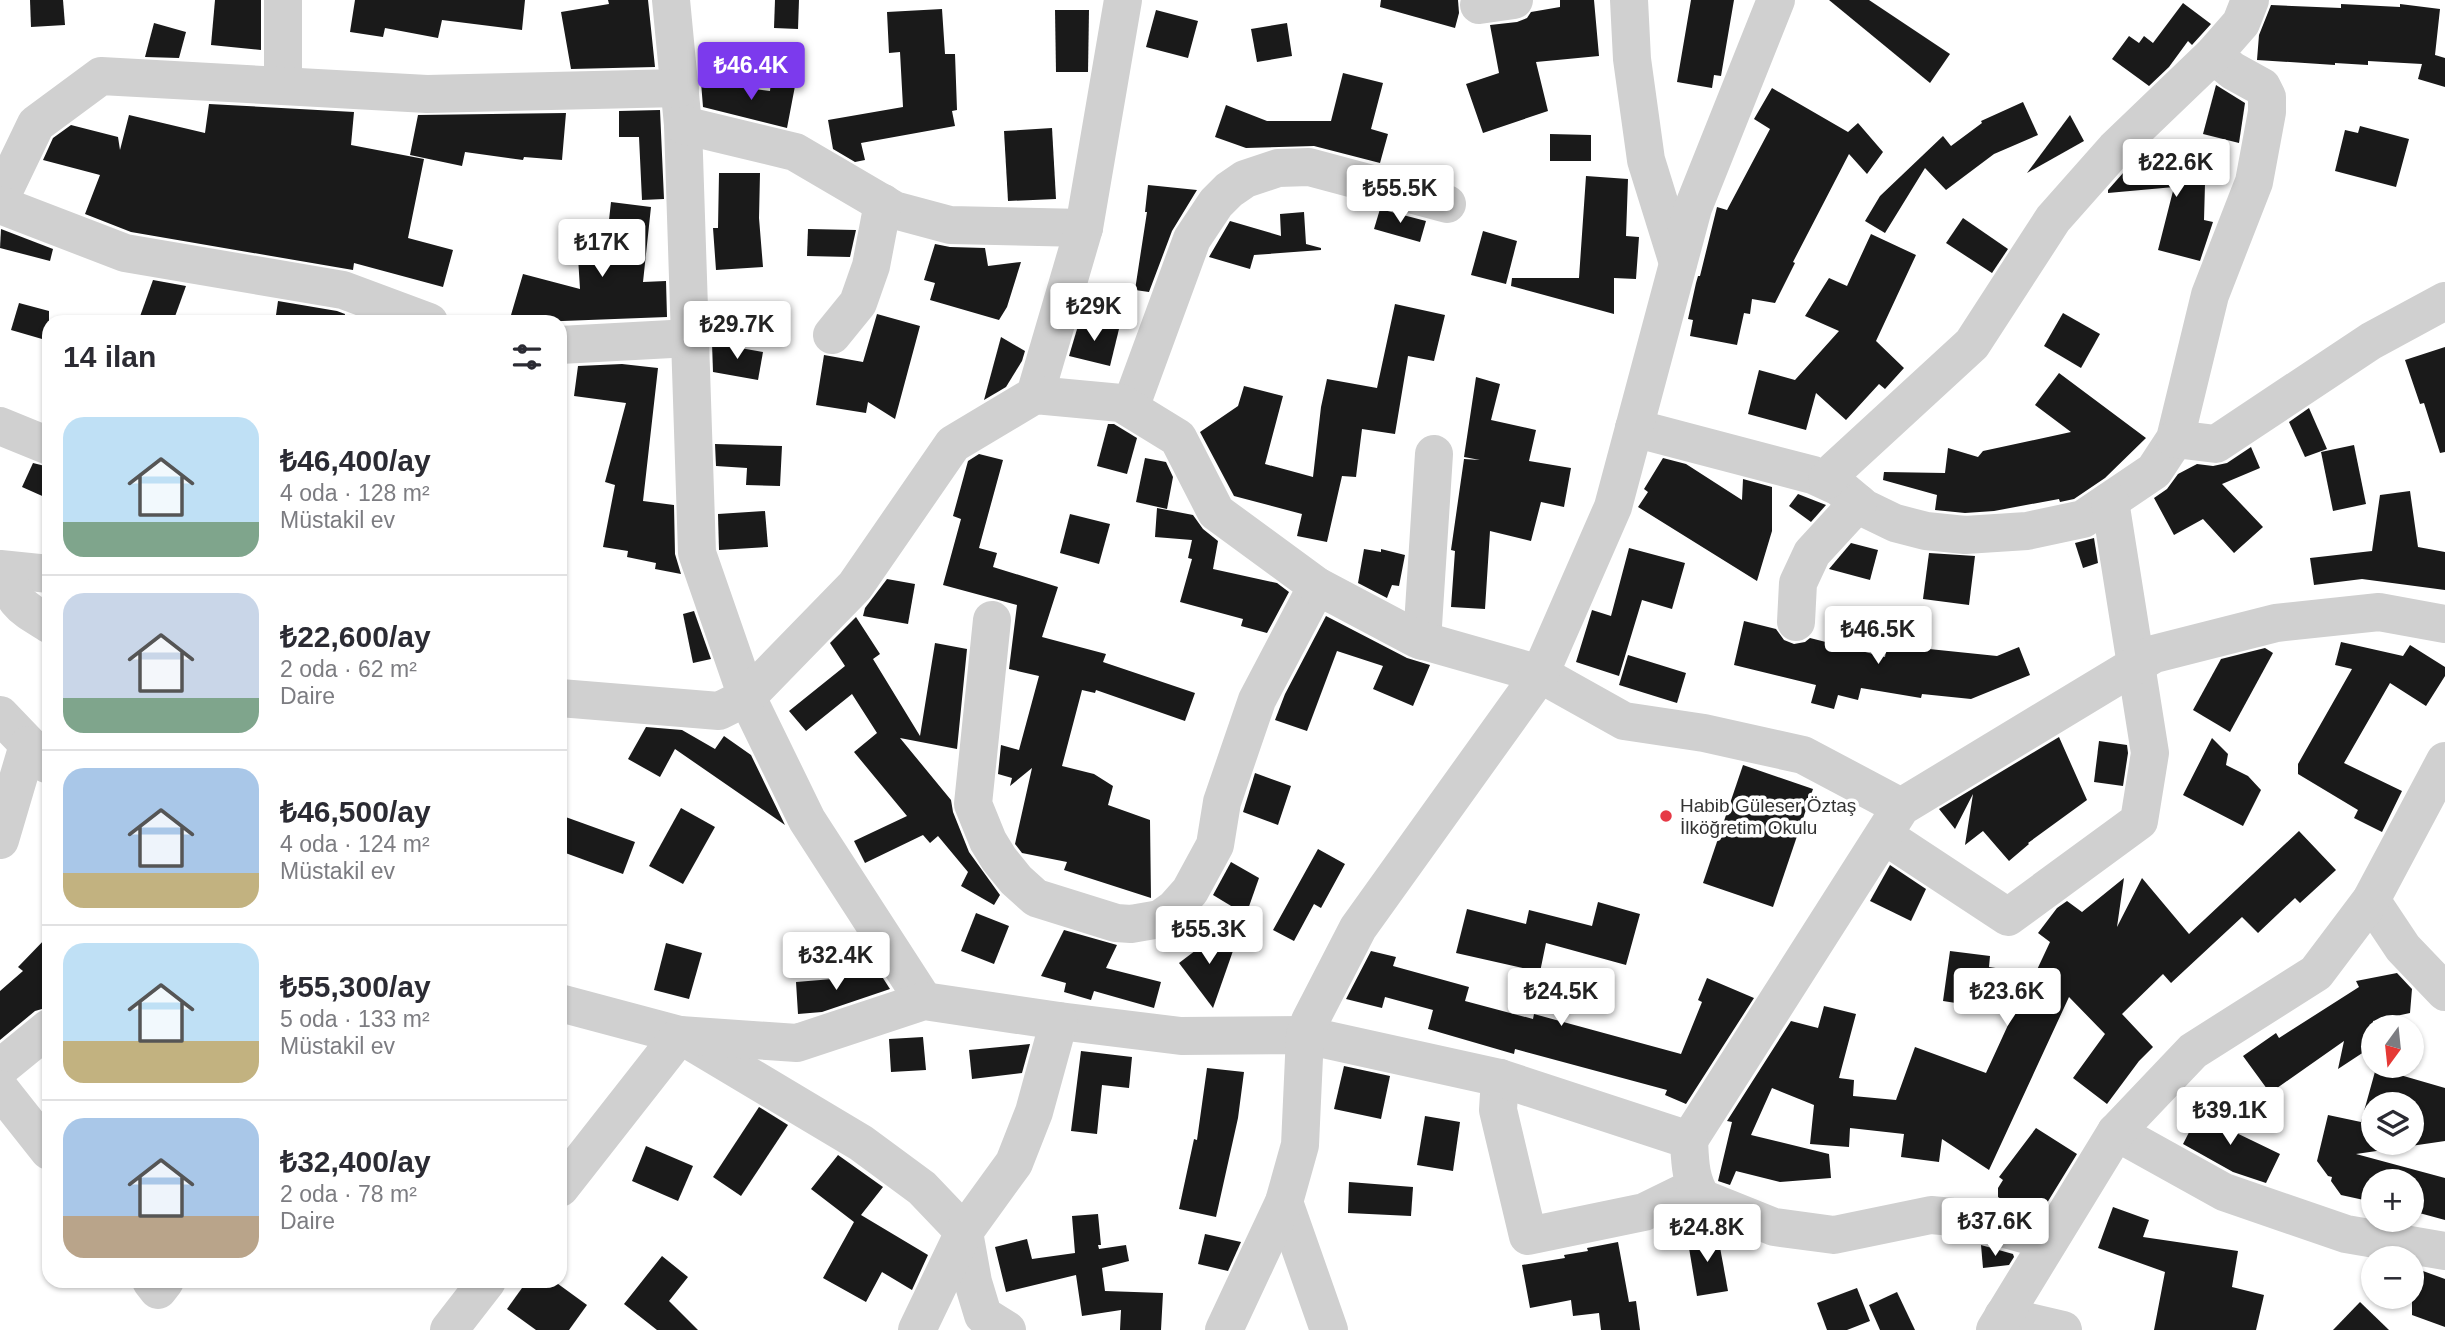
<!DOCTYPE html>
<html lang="tr">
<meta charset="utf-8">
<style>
:root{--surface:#fff;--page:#f7f7f7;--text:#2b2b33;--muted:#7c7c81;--line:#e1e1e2;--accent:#7c3aed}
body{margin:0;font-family:Arial,sans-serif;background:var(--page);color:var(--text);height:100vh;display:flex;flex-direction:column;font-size:26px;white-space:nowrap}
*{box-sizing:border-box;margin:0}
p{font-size:23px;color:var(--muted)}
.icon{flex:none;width:38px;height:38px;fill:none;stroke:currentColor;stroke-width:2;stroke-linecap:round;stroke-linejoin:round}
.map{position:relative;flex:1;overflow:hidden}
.details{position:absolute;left:42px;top:315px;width:525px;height:973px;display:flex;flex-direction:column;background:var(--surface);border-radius:21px;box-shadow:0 2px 5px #0004}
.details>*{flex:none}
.needle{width:46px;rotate:195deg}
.fabs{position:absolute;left:2361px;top:1015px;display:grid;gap:14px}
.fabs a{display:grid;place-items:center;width:63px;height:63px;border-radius:50%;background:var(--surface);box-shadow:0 2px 5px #0004;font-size:35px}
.price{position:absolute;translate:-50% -60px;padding:0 16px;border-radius:7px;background:#fff;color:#222;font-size:23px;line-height:46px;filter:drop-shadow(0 2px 4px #0008)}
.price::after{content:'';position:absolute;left:50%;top:42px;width:21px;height:16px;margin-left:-10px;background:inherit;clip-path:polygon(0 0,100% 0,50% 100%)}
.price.selected{background:var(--accent);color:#fff}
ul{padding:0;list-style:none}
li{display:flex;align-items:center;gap:21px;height:175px;padding:0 21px}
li+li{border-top:2px solid var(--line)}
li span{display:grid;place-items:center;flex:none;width:196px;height:140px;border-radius:21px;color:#555}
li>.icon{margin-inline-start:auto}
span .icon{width:84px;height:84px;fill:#fffc;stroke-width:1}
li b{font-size:30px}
h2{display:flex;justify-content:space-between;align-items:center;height:84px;padding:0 21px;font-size:30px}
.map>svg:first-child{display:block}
</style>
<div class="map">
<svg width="2445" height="1330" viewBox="0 0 2445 1330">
<rect width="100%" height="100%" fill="#fff"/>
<g fill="#1a1a1a" fill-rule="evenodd">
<path d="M30 0H63L65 25 31 27Z"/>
<path d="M215 0H261V50L211 45Z"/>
<path d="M355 0H525L522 30 442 20 438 38 385 28 383 37 350 32Z"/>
<path d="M608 0H648L655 67 571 69 561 12 609 4Z"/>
<path d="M775 0H799L798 29 774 28Z"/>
<path d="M1381 0H1458L1459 13 1455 28 1380 7Z"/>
<path d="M1560 0H1594L1599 56 1536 62 1548 111 1483 133 1466 84 1499 73 1490 25 1517 22 1527 18 1531 12 1560 7Z"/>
<path d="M1691 0H1734L1721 76 1714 75 1712 88 1677 82Z"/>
<path d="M1829 0H1869L1950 54 1930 83Z"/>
<path d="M2183 3 2211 24 2192 45 2188 41 2169 67 2149 86 2112 59 2129 36 2139 43 2144 36 2153 43Z"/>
<path d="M2341 4 2400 7V4L2440 9 2435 55 2445 58V87L2418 79 2422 64 2368 61V65L2335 63V65L2257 60 2259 35 2271 5 2341 8Z"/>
<path d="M942 9 945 54H955L957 110 952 111 955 126 861 143 865 160 855 162 833 149 828 120 903 107 900 52 889 53 887 12Z"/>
<path d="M1055 10H1089L1088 72H1056Z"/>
<path d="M1156 10 1198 21 1188 58 1146 47Z"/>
<path d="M154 23 186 32 179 58 145 57Z"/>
<path d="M1287 23 1292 56 1257 62 1251 29Z"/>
<path d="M1343 73 1383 83 1371 129 1388 134 1380 163 1314 146 1246 148 1215 137 1226 105 1267 121H1331Z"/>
<path d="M701 82 770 91 771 82 795 86 787 128 703 107Z"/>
<path d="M2216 85 2245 103 2239 143 2203 134Z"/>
<path d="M1772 88 1848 132 1858 123 1883 152 1867 174 1849 154 1793 262 1795 263 1775 303 1752 299 1750 314 1744 313 1737 345 1690 336 1693 320 1688 319 1696 283 1698 276H1700L1717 207 1727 210 1770 129 1754 119Z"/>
<path d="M2023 102 2038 135 1994 154 1946 190 1925 168 1885 233 1865 221 1880 196 1943 136 1951 146 1982 123 1981 121Z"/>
<path d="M209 104 354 112 351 145 424 159 408 238 453 250 443 287 354 263 353 270 131 232 85 214 100 175 43 160 53 138 71 125 118 137 120 150 129 115 205 133Z"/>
<path d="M660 110 664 199 642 200 639 137H619V111Z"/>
<path d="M566 113 562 160 524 157 523 160 465 152 462 166 410 155 418 115Z"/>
<path d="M2070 115 2084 141 2027 173Z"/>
<path d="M2360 126 2409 139 2396 187 2335 171 2345 130 2358 133Z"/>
<path d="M1052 128 1056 199 1008 201 1004 131Z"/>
<path d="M1550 134 1591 135V161H1550Z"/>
<path d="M2180 147 2206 148 2204 220 2213 222 2200 261 2158 250 2174 187 2108 193V190L2131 164 2179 161Z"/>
<path d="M719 173H760L759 218 763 267 716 270 713 228H718Z"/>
<path d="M1586 176 1628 179 1626 236 1639 237 1636 279 1614 278V314L1511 286 1512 278H1579Z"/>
<path d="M1148 185 1197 190 1172 231 1149 292 1135 290 1147 212H1145Z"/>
<path d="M611 202 651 207 643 282 666 281 667 317 536 322 511 315 523 274 580 289 578 257 605 256Z"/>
<path d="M1380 209 1426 221 1420 242 1374 229Z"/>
<path d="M1304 212 1306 244 1321 248V250L1254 255 1250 269 1209 257 1230 221 1281 236 1280 214Z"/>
<path d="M1963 218 2008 249 1992 273 1946 243Z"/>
<path d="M1 229 53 249 50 261 0 248Z"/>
<path d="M808 229 856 230 850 257 807 256Z"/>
<path d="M1483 231 1517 241 1506 284 1471 275Z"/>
<path d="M1871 234 1916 255 1876 341 1904 368 1885 389 1879 384 1846 420 1816 393 1806 430 1748 414 1759 370 1795 380 1839 331 1805 316 1829 278 1847 286Z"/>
<path d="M935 244 950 247 985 248 988 266 1021 262 1007 307 999 320 930 300 935 283 924 280Z"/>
<path d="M153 280 186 286 173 322H138Z"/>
<path d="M278 301 337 311 345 314 344 322H275Z"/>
<path d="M19 303 49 311V341L11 330Z"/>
<path d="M1395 304 1445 315 1434 361 1408 356 1395 434 1362 429 1356 477 1342 476 1327 542 1297 536 1302 514 1234 496 1200 432 1238 406 1244 386 1283 396 1265 464 1313 477 1321 407 1327 379 1377 388Z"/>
<path d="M2063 313 2100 334 2081 368 2044 346Z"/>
<path d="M877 314 920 326 895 419 868 402 866 413 816 405 824 355 863 362Z"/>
<path d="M1080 319 1119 329 1110 366 1069 356Z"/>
<path d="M1001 337 1025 351 1022 361 1006 387 984 400Z"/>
<path d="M712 343 763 352 758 380 713 372Z"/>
<path d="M2445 347V452L2440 453 2424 403 2420 404 2405 360Z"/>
<path d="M622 364 658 368 643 501 674 505 675 554 681 574 655 569 656 563 627 557 628 551 603 547 615 485 605 482 626 403 574 396 578 366Z"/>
<path d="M2059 373 2146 438 2105 478 2074 499 2060 502 2059 499 1994 511 1965 513 1935 510 1937 495 1883 480 1884 472 1945 473 1948 448 1978 457 1983 451 2071 432 2035 405Z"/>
<path d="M1476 377 1500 384 1491 420 1536 430 1529 461 1571 468 1564 507 1541 502 1531 541 1490 531 1485 609 1451 607 1455 551 1451 550 1464 459 1480 460 1464 457Z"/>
<path d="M2309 408 2327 449 2305 457 2289 422Z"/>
<path d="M1108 424H1114L1137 438 1127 474 1097 466Z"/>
<path d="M715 444 782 446 780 486 746 485 747 468 716 466Z"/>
<path d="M2354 445 2366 504 2333 511 2321 452Z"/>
<path d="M2251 447 2260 468 2222 484 2263 527 2234 553 2203 519 2174 535 2154 498 2167 489 2178 474 2197 464 2213 466 2227 463Z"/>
<path d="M979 454 1003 460 979 548 997 553 993 567 1058 587 1042 637 1106 654 1103 662 1195 693 1185 721 1096 690 1095 693 1082 690 1062 766 1094 774 1113 786 1108 805 1150 820 1151 898 1064 870 1067 862 1022 853 1015 844 1032 768 1010 786 1012 778 998 774 1001 745 1019 750 1039 676 1009 669 1017 605 943 585 961 519 953 516 968 461Z"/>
<path d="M1145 458 1166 462 1173 477 1167 509 1136 502Z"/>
<path d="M1663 458 1686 464 1742 500 1743 479 1772 487V531L1757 581 1638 507 1648 492 1644 489Z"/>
<path d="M33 463 49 467V499L22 487Z"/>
<path d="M2410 491 2418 547 2445 552V590L2362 579 2314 585 2310 558 2372 551 2380 495Z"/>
<path d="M1798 494 1826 505 1811 522 1789 506Z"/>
<path d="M1157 508 1193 515 1203 529 1218 541 1213 569 1277 583 1289 592 1267 633 1241 626 1243 619 1180 602 1192 559 1188 558 1192 540 1155 537Z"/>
<path d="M765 511 768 547 719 550 718 514Z"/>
<path d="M1070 514 1110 524 1099 564 1060 553Z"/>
<path d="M2094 538 2098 563 2083 568 2075 543Z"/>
<path d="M1851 543 1878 550 1870 580 1829 569Z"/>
<path d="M1629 548 1685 563 1672 609 1642 600 1619 676 1576 662 1592 610 1611 616Z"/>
<path d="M1364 549 1381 552V549L1405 555 1399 586 1392 585 1387 598 1358 583Z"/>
<path d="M1929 553 1975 556 1969 605 1923 599Z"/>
<path d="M887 579 915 584 908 624 863 616 865 608Z"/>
<path d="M694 611 711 659 693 663 683 614Z"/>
<path d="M1326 616 1407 658 1430 665 1413 706 1373 689 1383 666 1337 651 1307 731 1275 720 1285 694Z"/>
<path d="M856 617 880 654 873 659 920 736 935 643 967 649 957 749 900 738 951 800 953 812 969 852 1000 895 994 905 961 886 968 872 938 836 930 843 923 835 865 863 854 841 907 816 854 752 877 733 852 694 806 731 789 711 845 666 830 643Z"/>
<path d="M1744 621 1776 629 1784 640 1794 644 1805 642 1810 638 1885 657 1890 627 1931 634 1929 649 1997 656 2019 647 2030 675 1971 699 1922 694 1921 698 1861 688 1858 700 1838 695 1834 709 1811 703 1816 685 1734 665Z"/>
<path d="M2341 642 2403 656 2410 645 2445 667V676L2426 706 2390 683 2344 763 2402 791 2382 832 2354 818 2358 810 2298 774V764L2352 669 2335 665Z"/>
<path d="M2265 648 2273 653 2230 732 2193 710 2221 659Z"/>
<path d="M1628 655 1686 673 1677 703 1619 685Z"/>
<path d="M646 727 682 730 715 749 724 736 751 755 785 825 675 749 660 777 628 759Z"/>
<path d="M2059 737 2087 800 2028 843 2029 844 2009 861 1983 831 1965 845 1973 794 1955 829 1939 809Z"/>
<path d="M2212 738 2228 754 2226 765 2248 776 2261 790 2243 826 2183 795Z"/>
<path d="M2099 741 2127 745 2128 753 2123 786 2094 782Z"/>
<path d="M1743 765 1813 789 1773 907 1703 883Z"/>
<path d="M1255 773 1291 786 1278 825 1243 812Z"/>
<path d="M681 808 715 827 683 884 649 866Z"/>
<path d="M560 815 635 842 623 874 560 851Z"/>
<path d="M2299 831 2336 870 2300 903 2295 898 2258 933 2242 917 2171 983 2163 974 2122 1014 2153 1047 2139 1061 2107 1104 2073 1078 2105 1034 2069 997 1989 1170 1942 1139 1939 1162 1901 1157 1904 1134 1850 1128 1849 1147 1810 1144 1814 1105 1772 1088 1751 1135 1829 1154 1831 1178 1780 1182 1736 1171 1730 1185 1718 1181 1732 1122 1727 1121 1791 1021 1818 1028 1824 1006 1856 1014 1839 1078 1854 1080 1853 1096 1896 1100 1915 1047 1986 1073 2014 1012 1943 1001 1950 951 1990 956 1989 967 2035 974 2050 942 2038 933 2057 908 2067 901 2082 912 2124 878 2117 927 2142 878 2189 934Z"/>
<path d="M1318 849 1345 864 1321 908 1314 904 1294 941 1273 930Z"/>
<path d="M1231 862 1259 878 1246 915 1213 895Z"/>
<path d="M1890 865 1926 889 1911 921 1870 901Z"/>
<path d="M1598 902 1640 914 1626 965 1546 943 1540 972 1456 953 1467 909 1526 924 1529 910 1592 926Z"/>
<path d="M976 913 1009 926 994 964 961 951Z"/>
<path d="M1064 930 1117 945 1106 968 1161 982 1154 1008 1094 991 1091 1000 1064 992 1066 983 1041 976Z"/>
<path d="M1221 931 1234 948 1213 1008 1179 963Z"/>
<path d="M49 935V1007L35 1011 0 1040V991L23 971 18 967Z"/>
<path d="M666 943 702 953 689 999 654 990Z"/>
<path d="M1371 951 1396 957 1393 966 1469 987 1465 1001 1533 1019 1534 1014 1681 1054 1702 1002 1698 1000 1707 978 1754 998 1686 1104 1665 1095 1667 1090 1515 1049 1514 1054 1428 1029 1433 1010 1385 997 1382 1008 1346 999Z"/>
<path d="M2397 973 2412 989 2410 1013 2373 1021V1046L2338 1069 2344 1041 2270 1093 2243 1056 2276 1033 2279 1038 2359 987 2356 981Z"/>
<path d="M881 975 890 989 822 1012 798 1014 796 982Z"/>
<path d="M923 1037 926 1070 891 1072 889 1039Z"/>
<path d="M1030 1044 1022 1073 972 1079 969 1050Z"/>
<path d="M1081 1051 1132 1057 1129 1088 1102 1085 1097 1134 1071 1131Z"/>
<path d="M1344 1066 1390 1076 1381 1119 1334 1109Z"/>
<path d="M1207 1068 1244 1072 1238 1118 1216 1217 1179 1209 1194 1139 1197 1140Z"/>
<path d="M2376 1068 2445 1088V1141L2356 1154 2445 1178V1220L2412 1211V1181H2373V1202L2341 1195 2331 1181 2332 1177 2328 1176 2317 1161 2328 1115 2361 1122ZM2373 1104H2412V1143H2373Z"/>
<path d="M2203 1105 2232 1119 2222 1126 2280 1154 2266 1183 2233 1172 2183 1144Z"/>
<path d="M759 1107 788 1125 741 1196 713 1177Z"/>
<path d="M1425 1116 1460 1122 1453 1171 1417 1165Z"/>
<path d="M2036 1128 2077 1154 2039 1216 2018 1210 1998 1197V1188L2003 1180 1999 1177Z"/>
<path d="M646 1146 693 1166 678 1201 632 1181Z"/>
<path d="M838 1155 883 1187 861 1215 928 1255 912 1290 882 1272 866 1302 823 1278 854 1222 811 1189Z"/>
<path d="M1349 1182 1413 1187 1411 1216 1348 1213Z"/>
<path d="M2113 1207 2149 1220 2143 1237 2238 1251 2232 1287 2264 1295 2256 1330H2154L2165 1272 2098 1248Z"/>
<path d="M1098 1214 1101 1245H1098L1099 1249 1126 1245 1129 1261 1102 1268 1105 1291 1163 1293 1161 1330H1120L1121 1310 1082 1316 1076 1275 1006 1292 995 1247 1027 1239 1032 1259 1075 1253 1072 1216Z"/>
<path d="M1717 1231 1728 1291 1697 1296 1687 1236Z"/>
<path d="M1205 1234 1241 1242 1228 1271 1198 1264Z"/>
<path d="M1618 1242 1629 1302 1636 1301 1640 1330H1601L1599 1313 1573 1316 1571 1300 1530 1308 1522 1265 1565 1258 1564 1255 1588 1251 1587 1248Z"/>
<path d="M1981 1245 2013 1254 2014 1257 2009 1265 1983 1268Z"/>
<path d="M662 1256 688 1277 669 1301 698 1330H657L624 1304Z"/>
<path d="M2412 1267 2445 1279V1327L2412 1315Z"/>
<path d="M527 1281H554L587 1305 569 1330H536L507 1309Z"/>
<path d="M1857 1288 1870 1321 1847 1330H1827L1817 1303Z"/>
<path d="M1897 1292 1915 1330H1880L1869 1305Z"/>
<path d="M2360 1302 2389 1330H2333Z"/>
</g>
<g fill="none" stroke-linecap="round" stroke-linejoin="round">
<g stroke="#d0d0d0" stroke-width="38">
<path d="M671 0 683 125 697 553 747 697 807 820 924 1001"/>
<path d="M1481 0 1479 5 1514 0"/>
<path d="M1629 0 1632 59 1646 160 1678 263"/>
<path d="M283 86V0"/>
<path d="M683 125 795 152 894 210 950 225 1084 228"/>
<path d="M0 199 36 124 101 76 427 94 680 88"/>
<path d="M0 205 125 253 343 290 429 322"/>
<path d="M832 335 858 303 871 266 883 203"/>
<path d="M560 345 690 338"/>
<path d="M1035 395 1084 228 1123 0"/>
<path d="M1130 408 1192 239 1216 203 1229 190 1245 179 1278 168 1309 167 1447 204"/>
<path d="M0 426 49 446"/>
<path d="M1634 428 1813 475 1839 487 1864 508 1895 523 1926 531 1965 535 2027 531 2083 519 2154 471 2175 439 2210 295 2254 182 2267 112V97L2262 87 2233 71 2213 55"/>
<path d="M2175 439 2216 444 2371 341 2445 301"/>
<path d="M1827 480 1835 470 1972 344 2053 219 2115 149 2213 55 2241 23 2250 0"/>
<path d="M0 569 49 574"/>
<path d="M6 570C13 604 20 606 49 624"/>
<path d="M992 620 973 804 988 841 999 859 1016 880 1036 898 1116 923 1131 924 1160 919 1174 909 1190 891 1215 845 1222 802 1257 700 1317 586"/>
<path d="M1796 622 1798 583 1812 553 1858 503"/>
<path d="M1422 641 1434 454"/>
<path d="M560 698 719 711 747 697 855 586 953 444 1035 395 1121 403 1178 438 1216 512 1317 586 1417 639 1540 674 1624 721 1704 733 1803 755 1901 807"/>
<path d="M0 715 47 764"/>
<path d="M1885 836 2008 917 2139 821 2150 753 2110 501"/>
<path d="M0 840 28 745"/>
<path d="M2371 900 2403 948 2445 992"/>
<path d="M560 1003 680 1035 861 1143 922 1188 964 1232 973 1282 983 1315 1007 1330"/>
<path d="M0 1068 49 1028"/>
<path d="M1500 1078 1498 1110 1528 1236 1644 1212 1695 1187"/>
<path d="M0 1089 49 1151"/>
<path d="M2116 1132 2224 1192 2346 1234 2445 1251"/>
<path d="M1689 1140 1901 807 2154 654 2276 623 2379 612 2445 624"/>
<path d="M560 1188 680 1035 797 1043 924 1001 1059 1021 1181 1036 1305 1035 1500 1078 1689 1140C1690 1161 1690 1180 1702 1198L1774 1227 1834 1235 1931 1215 1964 1218 2049 1241"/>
<path d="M1284 1202 1329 1330"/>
<path d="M151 1281 158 1290 165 1281"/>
<path d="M2003 1316 2063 1330"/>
<path d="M449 1330 487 1281"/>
<path d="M917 1330 964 1232 1014 1163 1034 1112 1059 1021"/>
<path d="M1224 1330 1284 1202 1300 1145 1305 1035 1310 1021 1358 928 1540 674 1613 507 1693 208 1776 0"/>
<path d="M1995 1330 2116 1132 2193 1051 2316 973 2371 900 2445 761"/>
</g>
</g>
<circle fill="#e63946" stroke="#fff" stroke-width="2.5" cx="1666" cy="816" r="7"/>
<g text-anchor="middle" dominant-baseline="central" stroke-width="7" stroke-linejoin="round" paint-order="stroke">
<g font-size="19" fill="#333" stroke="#fff" text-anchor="start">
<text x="1680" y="805">Habib Güleser Öztaş<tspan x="1680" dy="22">İlköğretim Okulu</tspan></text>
</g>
</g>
</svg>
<div class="fabs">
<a><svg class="needle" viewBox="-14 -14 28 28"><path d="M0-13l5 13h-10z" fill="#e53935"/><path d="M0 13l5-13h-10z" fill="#7c7c81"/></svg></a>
<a><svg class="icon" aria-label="layers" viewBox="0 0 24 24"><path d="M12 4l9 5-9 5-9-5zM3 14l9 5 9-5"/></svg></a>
<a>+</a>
<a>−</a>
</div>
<b class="price selected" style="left:751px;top:102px">₺46.4K</b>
<b class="price" style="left:2176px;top:199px">₺22.6K</b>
<b class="price" style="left:1400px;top:225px">₺55.5K</b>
<b class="price" style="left:602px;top:279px">₺17K</b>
<b class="price" style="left:1094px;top:343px">₺29K</b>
<b class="price" style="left:737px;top:361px">₺29.7K</b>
<b class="price" style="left:1878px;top:666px">₺46.5K</b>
<b class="price" style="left:1209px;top:966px">₺55.3K</b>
<b class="price" style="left:836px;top:992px">₺32.4K</b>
<b class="price" style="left:1561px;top:1028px">₺24.5K</b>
<b class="price" style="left:2007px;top:1028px">₺23.6K</b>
<b class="price" style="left:2230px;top:1147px">₺39.1K</b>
<b class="price" style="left:1995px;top:1258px">₺37.6K</b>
<b class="price" style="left:1707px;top:1264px">₺24.8K</b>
<section class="details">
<h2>14 ilan<svg class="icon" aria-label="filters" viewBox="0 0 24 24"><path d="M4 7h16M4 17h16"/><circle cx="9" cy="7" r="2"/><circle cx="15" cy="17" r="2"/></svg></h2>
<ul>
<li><span style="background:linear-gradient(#bfe0f5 75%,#7fa58c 0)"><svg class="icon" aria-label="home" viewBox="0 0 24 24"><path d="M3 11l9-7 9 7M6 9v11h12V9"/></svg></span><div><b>₺46,400/ay</b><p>4 oda · 128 m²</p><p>Müstakil ev</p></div></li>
<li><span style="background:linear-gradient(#c9d6e8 75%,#7fa58c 0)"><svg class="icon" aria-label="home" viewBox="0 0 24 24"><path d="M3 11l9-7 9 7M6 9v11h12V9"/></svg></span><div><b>₺22,600/ay</b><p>2 oda · 62 m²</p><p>Daire</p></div></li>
<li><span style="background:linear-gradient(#a9c7e8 75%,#c2b280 0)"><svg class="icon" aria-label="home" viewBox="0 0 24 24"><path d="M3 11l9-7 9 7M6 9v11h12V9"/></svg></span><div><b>₺46,500/ay</b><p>4 oda · 124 m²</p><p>Müstakil ev</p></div></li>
<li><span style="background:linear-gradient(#bfe0f5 70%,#c2b280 0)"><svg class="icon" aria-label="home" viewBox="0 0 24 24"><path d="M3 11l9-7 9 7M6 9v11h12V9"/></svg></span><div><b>₺55,300/ay</b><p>5 oda · 133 m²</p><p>Müstakil ev</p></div></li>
<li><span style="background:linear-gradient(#a9c7e8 70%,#b9a48a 0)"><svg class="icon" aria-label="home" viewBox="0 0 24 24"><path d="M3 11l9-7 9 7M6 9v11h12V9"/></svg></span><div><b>₺32,400/ay</b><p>2 oda · 78 m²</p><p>Daire</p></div></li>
</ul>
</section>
</div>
